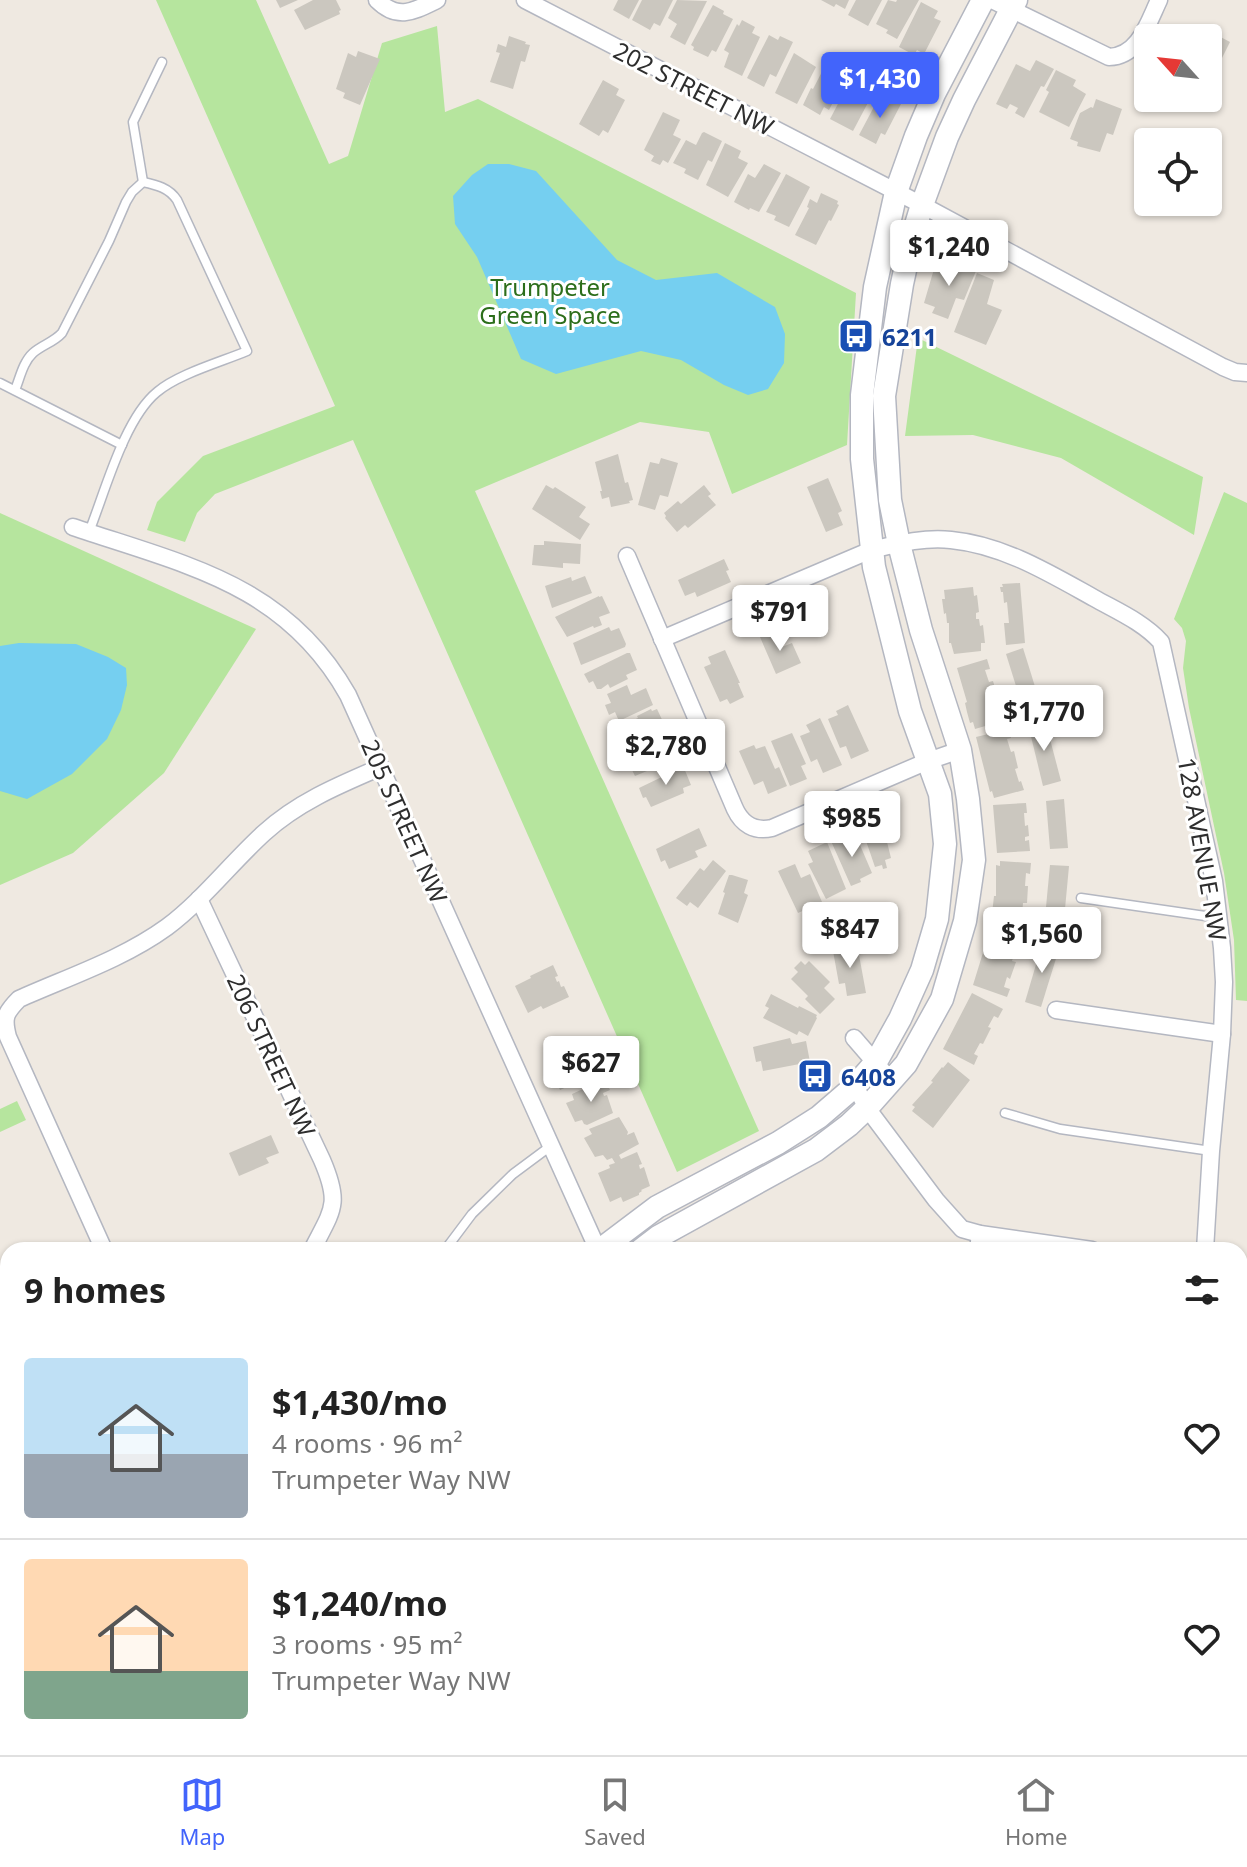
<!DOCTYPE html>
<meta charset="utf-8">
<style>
:root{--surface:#fff;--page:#f6f6f6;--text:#222;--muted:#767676;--line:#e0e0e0;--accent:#4264fb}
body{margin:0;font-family:"Noto Sans",sans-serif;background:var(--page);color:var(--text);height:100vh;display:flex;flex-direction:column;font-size:30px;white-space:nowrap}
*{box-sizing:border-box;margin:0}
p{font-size:26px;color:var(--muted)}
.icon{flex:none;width:44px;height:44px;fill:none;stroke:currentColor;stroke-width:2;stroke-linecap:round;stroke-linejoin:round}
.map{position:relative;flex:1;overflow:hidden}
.drawer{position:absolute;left:0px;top:1242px;width:1248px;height:514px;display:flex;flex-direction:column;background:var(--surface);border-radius:24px 24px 0 0;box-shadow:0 2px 6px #0004}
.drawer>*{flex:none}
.needle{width:52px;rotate:297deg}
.controls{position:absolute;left:1134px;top:24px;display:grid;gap:16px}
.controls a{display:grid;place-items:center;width:88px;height:88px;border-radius:8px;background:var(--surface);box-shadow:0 2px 6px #0004;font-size:40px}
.price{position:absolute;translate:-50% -68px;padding:0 18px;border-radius:8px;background:#fff;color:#222;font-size:26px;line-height:52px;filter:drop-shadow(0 2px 4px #0008)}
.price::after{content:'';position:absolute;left:50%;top:48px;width:24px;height:18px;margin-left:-12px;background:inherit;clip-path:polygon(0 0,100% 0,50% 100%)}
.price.selected{background:var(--accent);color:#fff}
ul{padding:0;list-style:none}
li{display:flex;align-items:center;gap:24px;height:200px;padding:0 24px}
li+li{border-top:2px solid var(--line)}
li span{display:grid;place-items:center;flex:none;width:224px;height:160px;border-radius:8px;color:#555}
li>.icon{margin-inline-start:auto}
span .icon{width:96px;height:96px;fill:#fffc;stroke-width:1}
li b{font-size:34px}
h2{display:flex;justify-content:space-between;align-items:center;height:96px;padding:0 24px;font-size:34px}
.tabs{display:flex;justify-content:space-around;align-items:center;height:112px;border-top:2px solid var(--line);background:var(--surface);font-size:22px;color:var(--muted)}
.tabs a{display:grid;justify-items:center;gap:4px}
.tabs .selected{color:var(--accent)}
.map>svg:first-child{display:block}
</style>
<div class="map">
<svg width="1247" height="1755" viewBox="0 0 1247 1755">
<rect width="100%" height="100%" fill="#efe9e1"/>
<g fill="#b6e59e">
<path d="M156 0H256L329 164 348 156 382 43 437 26 445 112 478 99 856 293 847 445 732 494 709 432 640 422 475 491 759 1131 677 1172 353 440 215 494 197 513 185 542 147 530 157 502 203 456 335 406Z"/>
<path d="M918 338 1203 477 1194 535 1061 458 973 435 905 436Z"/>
<path d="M1224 492 1247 503V1001L1236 1000 1234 940 1224 873 1189 708 1183 668 1186 641 1182 628 1174 619Z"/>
<path d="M0 513 256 629 164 773 73 853 0 885Z"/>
<path d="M17 1101 26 1120 0 1132V1109Z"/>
<path d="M0 1289 8 1307V1393L0 1376Z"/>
<path d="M175 1748H316L323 1752 321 1755H179Z"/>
</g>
<g fill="#75cff0">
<path d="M488 164H509L536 171 617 260 656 280 717 273 775 307 785 334 784 363 768 389 748 395 724 385 681 360 641 351 556 374 521 359 477 257 455 224 453 196 472 175Z"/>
<path d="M19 643 76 644 108 657 126 668 127 685 121 710 107 739 72 774 27 799 0 791V646Z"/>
</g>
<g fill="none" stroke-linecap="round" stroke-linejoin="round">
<g stroke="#75cff0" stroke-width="5">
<path d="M0 1308 8 1330"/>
<path d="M268 1748 278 1755"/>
</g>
</g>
<g fill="#cbc7bf">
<path d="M276 0H298L280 8Z"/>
<path d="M313 0H336L341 10 339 11 340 14 305 30 294 10Z"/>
<path d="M618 0H639L629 19 613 10Z"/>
<path d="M642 0H673L660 26 654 23 650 30 632 20Z"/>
<path d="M677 0 707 1 685 45 670 37 677 24 668 18Z"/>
<path d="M821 0H849L845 9 836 4 834 7Z"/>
<path d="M856 0H882L868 26 848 15Z"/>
<path d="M888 0 896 2 897 0H919L897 39 886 33 888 30 876 24Z"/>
<path d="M921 2 938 11 934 18 941 21 924 54 917 50 914 55 899 47Z"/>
<path d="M713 5 724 11 723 14 733 19 716 52 712 50 708 57 693 50 694 47 691 45Z"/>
<path d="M742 20 755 27 752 33 760 37 742 76 724 67 729 53 724 50 737 24 739 26Z"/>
<path d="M1198 25 1230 42 1215 72 1208 68V38H1180L1182 35 1188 38Z"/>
<path d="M769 35 778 40 780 36 793 42 776 77 770 74 764 87 747 78Z"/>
<path d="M509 36 526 42 525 44 530 45 525 62 521 61 513 89 490 82 500 53 496 52 498 44 506 47Z"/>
<path d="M358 51 380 59 360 105 343 98 345 93 336 89 348 53 356 57Z"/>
<path d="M794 53 816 67 797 104 775 93Z"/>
<path d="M1036 60 1054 69 1044 87 1041 86 1024 118 1015 113 1018 108 1010 104 1007 109 996 104 1016 64 1030 71Z"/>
<path d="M826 64 837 69 835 72 846 77 829 110 824 107 820 115 803 105 811 88 813 89Z"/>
<path d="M1056 70 1076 80 1073 86 1086 94 1069 127 1039 112 1049 92 1046 90Z"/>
<path d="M603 80 619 89 616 95 625 100 608 133 603 130 599 136 579 124Z"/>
<path d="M850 81 872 95 853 131 830 119Z"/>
<path d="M884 96 901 104 885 135 881 133 876 144 859 135 876 103 879 105Z"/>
<path d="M1096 99 1122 109 1113 135 1107 133 1100 152 1077 146 1078 142 1070 139 1080 113 1091 107 1093 108Z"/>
<path d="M663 112 680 120 673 135 681 139 668 163 663 160 660 165 651 161 654 156 644 150Z"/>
<path d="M704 132 722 141 712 162 708 160 698 180 684 173 686 169 673 163 686 140 696 145 702 133Z"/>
<path d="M725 143 741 151 738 158 748 163 728 197 706 185Z"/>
<path d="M764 164 781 173 759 212 750 208 749 210 734 202 748 174 755 178Z"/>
<path d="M786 174 810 187 789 227 774 220 776 216 766 212Z"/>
<path d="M821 193 838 201 837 204 839 205 831 221 829 220 816 245 795 235 809 208 807 207 810 199 817 203Z"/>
<path d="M950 259 976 271 964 300 956 298 948 319 932 313 935 307 924 303 934 269 944 273Z"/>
<path d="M977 273 994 280 987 304 1002 310 986 345 954 332Z"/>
<path d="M618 454 625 483 628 482 633 500 629 501 630 503 611 507 609 497 602 499 600 491H602L595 462Z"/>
<path d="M661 458 678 463 668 497 660 495 655 510 638 505 650 462 659 464Z"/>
<path d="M828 478 842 511 838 513 843 525 826 532 807 487Z"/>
<path d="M546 485 553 489 555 487 586 507 579 517 590 524 580 540 532 509Z"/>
<path d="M704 485 711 494 708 496 716 505 688 528 685 525 677 532 665 518 666 516 664 513 678 501 681 504Z"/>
<path d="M544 541 581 544 580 564 563 563V568L532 565 534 545H544Z"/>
<path d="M724 559 729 570 726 571 731 582 697 597 695 592 685 596 678 580Z"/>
<path d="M585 576 592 593 552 608 545 586 571 577 572 581Z"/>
<path d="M1020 583 1025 643 1006 645 1004 623H1009L1007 602 1004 603 1003 592H1001L1000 587H1003L1002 584Z"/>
<path d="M973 587 974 596 977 595 979 612 976 613V619H979L980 626 983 625 985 643H981V651L954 654 951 643H949V623H947L946 613 944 614 942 599H945L944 590Z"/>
<path d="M599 596V597L602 596 610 613 599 617 602 625 594 628 593 626 567 637 555 617Z"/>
<path d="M609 627 611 631 619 628 626 644 625 647 581 665 573 643Z"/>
<path d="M774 631 782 647 792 643 801 663 776 674 760 637Z"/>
<path d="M1023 648 1042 709 1025 715 1006 654Z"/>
<path d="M725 650 740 683H738L744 697 730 704 727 699 720 702 704 667 711 664 708 657Z"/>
<path d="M627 653H630L637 670 626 675 628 679 610 688 608 684 601 689H597L593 681 589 683 584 674Z"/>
<path d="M987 659 990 669 985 670 989 682 993 681 998 698 995 699 999 712 1003 710 1006 720 975 729 973 722 970 723 967 712 965 703 967 702 957 668Z"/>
<path d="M627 685 631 695 646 688 653 705 619 721 615 712 609 715 605 705 611 703 607 694Z"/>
<path d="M848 705 869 751 851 759 846 746 840 748 828 719 838 715 836 711Z"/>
<path d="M651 709 652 711 657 709 665 726 651 733 653 737 627 748 623 738 618 741 613 729 638 718 637 716Z"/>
<path d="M820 718 842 765 823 773 817 759 811 762 800 736 810 732 806 725Z"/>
<path d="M1045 720 1061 781 1043 786 1028 724Z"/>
<path d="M1009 729 1011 738 1007 739 1011 752 1014 751 1018 768 1015 769 1019 782 1021 781 1024 790 994 798 992 791 990 792 976 737Z"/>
<path d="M792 733 806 764 801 766 807 779 790 786 771 741Z"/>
<path d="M659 741 661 746 671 741 680 761 661 770 659 766 635 776 628 762 634 759 632 752Z"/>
<path d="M754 745 756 749 765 746 775 769 779 767 787 786 768 794 763 781 754 785 739 751Z"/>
<path d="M679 766 680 769 684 768 691 785 683 788 684 793 651 807 646 797 643 798 639 788 666 775 665 773Z"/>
<path d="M1064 799 1068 848 1050 849 1046 801Z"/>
<path d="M1026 803 1027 813H1024L1025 826 1028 825 1029 836 1025 837V841L1029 840 1030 851 997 853 993 805Z"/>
<path d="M882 822 891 858 885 860 887 868 883 869 882 865 875 867 865 838 871 836 868 826Z"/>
<path d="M699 828 707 846 695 851 698 857 669 869 665 860 661 862 656 849Z"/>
<path d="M848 833 851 840H856L860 845 872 873 860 879 861 882 851 886 831 841Z"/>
<path d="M827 842 846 889 826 899 808 864 813 862 808 851Z"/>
<path d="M713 860 726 871 698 908 690 902 687 906 676 898 700 868 704 871Z"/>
<path d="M1000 861 1031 863 1030 874 1026 873 1025 886H1028L1027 903H1023L1022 915 1027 916 1026 926 991 923 994 896H996V865L1000 866Z"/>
<path d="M795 864 801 878 810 874 822 902 816 905 818 909 809 913 807 909 798 913 778 871Z"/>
<path d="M1050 865 1069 866 1063 930 1044 928Z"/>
<path d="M729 875H732L748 880 744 893 748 895 738 923 718 914 725 893 723 892Z"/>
<path d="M990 930 1019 939V937L1024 939 1020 949H1016L1012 961 1016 962 1010 979 1007 977 1004 987 1010 989 1007 997 973 985Z"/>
<path d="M857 944 866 993 847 996 845 983 839 984 833 951 844 949V946Z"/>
<path d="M1042 944 1059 949 1041 1007 1025 1002Z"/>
<path d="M801 961 805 965 809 961 830 982 824 988 835 999 820 1014 805 999 808 996 791 979 798 972 794 968Z"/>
<path d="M553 965 558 976 555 977 557 982 559 981 561 987 564 986 569 997 543 1009 541 1006 528 1013 515 986 531 978 530 976Z"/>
<path d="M972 993 1003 1009 998 1018 994 1016 988 1027 991 1028 983 1044 980 1043 974 1054 978 1056 974 1065 943 1049Z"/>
<path d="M771 994 798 1008 799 1006 817 1015 816 1017 817 1018 808 1036 799 1031 797 1035 763 1018 769 1008 765 1006Z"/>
<path d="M790 1038 792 1044 806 1041 810 1062 763 1071 761 1061 756 1062 753 1047Z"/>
<path d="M587 1040 592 1052 590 1053 594 1062 597 1061 603 1073 574 1086 573 1084 560 1090 547 1061 560 1055 559 1052Z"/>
<path d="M948 1062 970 1080 933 1128 912 1111 915 1107 912 1105 933 1082 931 1081 942 1067 943 1068Z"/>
<path d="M605 1079 610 1090 603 1093 604 1096 607 1095 613 1113 587 1125 584 1124 582 1120 575 1122 566 1103 574 1100 572 1094Z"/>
<path d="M619 1117 628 1132 627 1135 634 1132 639 1144 619 1155 621 1159 637 1152 642 1164 639 1165 640 1169 644 1167 650 1186 641 1190 642 1191 639 1193V1195L623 1202 621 1197 610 1202 598 1173 610 1168 609 1165 615 1163 612 1158 607 1160 603 1155 595 1157 584 1138 592 1134 589 1129Z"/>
<path d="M271 1135 279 1153 266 1158 269 1163 239 1176 229 1153Z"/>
</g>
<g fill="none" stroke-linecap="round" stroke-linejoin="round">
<defs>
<g id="lane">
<path d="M143 182 133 122 162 62"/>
<path d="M0 383 122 445"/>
<path d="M15 390C20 378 23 362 33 353 42 345 54 342 62 333L109 241 126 202 132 192 143 182C157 185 169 188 177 200L247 351C221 362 178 374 157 392 124 419 105 492 89 532"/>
<path d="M1081 898 1219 918"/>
<path d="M1005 1113 1060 1129 1211 1151"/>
<path d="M445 1250 472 1214 513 1174 552 1145"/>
<path d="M159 1748 163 1755"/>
<path d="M38 1755 48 1748"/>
<path d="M104 1755 125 1748"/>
</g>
<g id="street">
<path d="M377 0C398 21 414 11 437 0"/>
<path d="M525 0 922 205 1223 367 1235 372 1247 373"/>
<path d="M992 0 1109 57C1139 56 1148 23 1159 0"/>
<path d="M73 527C185 565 286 584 348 695L598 1250"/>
<path d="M627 556 735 809C742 824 754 832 772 828L928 761 960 750"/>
<path d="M662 639 871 550C897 544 924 537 951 540 1003 545 1049 573 1094 598 1117 611 1143 622 1161 642L1214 881 1222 948 1224 982 1222 1034 1211 1151 1205 1250"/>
<path d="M199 899 322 1160C341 1204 333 1209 312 1250"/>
<path d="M1056 1010 1222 1034"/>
<path d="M854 1038 892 1082"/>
<path d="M855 1086 867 1108 936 1200 962 1229 980 1234 1092 1250"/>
<path d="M104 1250 8 1037C3 1018 5 1013 19 999 68 977 123 959 167 927 203 900 231 863 264 833 298 802 339 785 381 767"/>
<path d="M978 1250 980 1234"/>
<path d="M553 1748 563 1753"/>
<path d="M817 1748 820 1755"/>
<path d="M1167 1755V1748"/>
</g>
<g id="secondary">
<path d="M600 1250 657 1207 778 1143 819 1117 855 1086 876 1062 900 1019 922 970 937 919 945 844 940 794 910 711 874 567 862 459V395L875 287 896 192 916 136 934 94 983 0"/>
<path d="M641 1250 658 1237 816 1150 849 1125 867 1108 906 1064 942 999 965 921 974 860 968 799 960 750 921 630 899 544 890 500 884 396 902 284 912 238 922 205 947 137 964 100 1016 0"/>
<path d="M351 1755 355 1748"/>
<path d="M380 1755 383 1748"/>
</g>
</defs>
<use href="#lane" stroke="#b4b7c1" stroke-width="11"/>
<use href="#street" stroke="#b4b7c1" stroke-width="19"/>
<use href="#secondary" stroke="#b4b7c1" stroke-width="25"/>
<use href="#lane" stroke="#fff" stroke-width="8"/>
<use href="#street" stroke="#fff" stroke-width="16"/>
<use href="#secondary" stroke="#fff" stroke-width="22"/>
</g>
<defs>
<symbol id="bus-square" viewBox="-11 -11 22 22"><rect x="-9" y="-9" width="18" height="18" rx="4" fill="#1a4fb4" stroke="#fff"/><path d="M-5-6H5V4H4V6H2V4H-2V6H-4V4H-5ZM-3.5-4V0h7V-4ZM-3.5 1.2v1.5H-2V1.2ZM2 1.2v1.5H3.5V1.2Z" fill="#fff"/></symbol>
</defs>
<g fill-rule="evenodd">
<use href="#bus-square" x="836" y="316" width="40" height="40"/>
<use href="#bus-square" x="795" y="1056" width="40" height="40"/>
</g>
<g text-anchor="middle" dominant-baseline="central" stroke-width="6" stroke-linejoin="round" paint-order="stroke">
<g font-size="24" fill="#2e2e2e" stroke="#fff">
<text transform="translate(694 88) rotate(27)">202 STREET NW</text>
<text transform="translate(405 821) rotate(66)">205 STREET NW</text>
<text transform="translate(1203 849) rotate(80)">128 AVENUE NW</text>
<text transform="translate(272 1055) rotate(65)">206 STREET NW</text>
</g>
<g font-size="24" fill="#2c6e1b" stroke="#fff">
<text x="550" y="286">Trumpeter<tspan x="550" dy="28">Green Space</tspan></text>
</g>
<g font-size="24" font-weight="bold" fill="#164399" stroke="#fff" text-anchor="start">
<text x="882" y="336">6211</text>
<text x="841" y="1076">6408</text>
</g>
</g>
</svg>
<div class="controls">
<a><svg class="needle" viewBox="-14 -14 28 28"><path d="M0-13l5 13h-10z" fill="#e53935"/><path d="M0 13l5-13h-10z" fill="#767676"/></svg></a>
<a><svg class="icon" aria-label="locate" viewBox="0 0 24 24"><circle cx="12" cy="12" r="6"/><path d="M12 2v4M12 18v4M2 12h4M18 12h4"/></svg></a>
</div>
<b class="price selected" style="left:880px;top:120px">$1,430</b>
<b class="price" style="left:949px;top:288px">$1,240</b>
<b class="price" style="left:780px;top:653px">$791</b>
<b class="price" style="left:1044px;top:753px">$1,770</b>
<b class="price" style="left:666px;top:787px">$2,780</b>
<b class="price" style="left:852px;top:859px">$985</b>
<b class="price" style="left:850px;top:970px">$847</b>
<b class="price" style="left:1042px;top:975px">$1,560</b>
<b class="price" style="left:591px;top:1104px">$627</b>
<section class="drawer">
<h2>9 homes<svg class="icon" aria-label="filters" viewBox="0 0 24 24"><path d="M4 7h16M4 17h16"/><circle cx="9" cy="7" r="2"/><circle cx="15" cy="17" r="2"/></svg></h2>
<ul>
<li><span style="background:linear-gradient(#bfe0f5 60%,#9aa5b1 0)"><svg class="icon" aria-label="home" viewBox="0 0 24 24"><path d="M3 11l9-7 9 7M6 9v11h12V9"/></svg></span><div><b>$1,430/mo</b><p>4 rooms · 96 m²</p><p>Trumpeter Way NW</p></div><svg class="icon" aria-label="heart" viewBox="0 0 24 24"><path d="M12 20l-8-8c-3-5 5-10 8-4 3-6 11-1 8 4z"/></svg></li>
<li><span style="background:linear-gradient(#ffd9b3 70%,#7fa58c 0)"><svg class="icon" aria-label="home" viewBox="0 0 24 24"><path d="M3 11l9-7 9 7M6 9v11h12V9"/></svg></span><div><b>$1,240/mo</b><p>3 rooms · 95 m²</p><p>Trumpeter Way NW</p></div><svg class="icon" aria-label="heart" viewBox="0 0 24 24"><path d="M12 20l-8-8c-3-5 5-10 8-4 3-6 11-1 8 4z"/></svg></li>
</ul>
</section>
</div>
<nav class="tabs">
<a class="selected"><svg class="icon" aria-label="map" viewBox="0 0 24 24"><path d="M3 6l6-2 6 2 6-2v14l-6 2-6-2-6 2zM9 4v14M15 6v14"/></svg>Map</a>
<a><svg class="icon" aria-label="saved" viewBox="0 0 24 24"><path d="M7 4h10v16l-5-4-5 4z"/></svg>Saved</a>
<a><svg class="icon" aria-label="home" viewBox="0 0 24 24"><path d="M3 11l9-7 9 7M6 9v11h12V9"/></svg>Home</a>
</nav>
